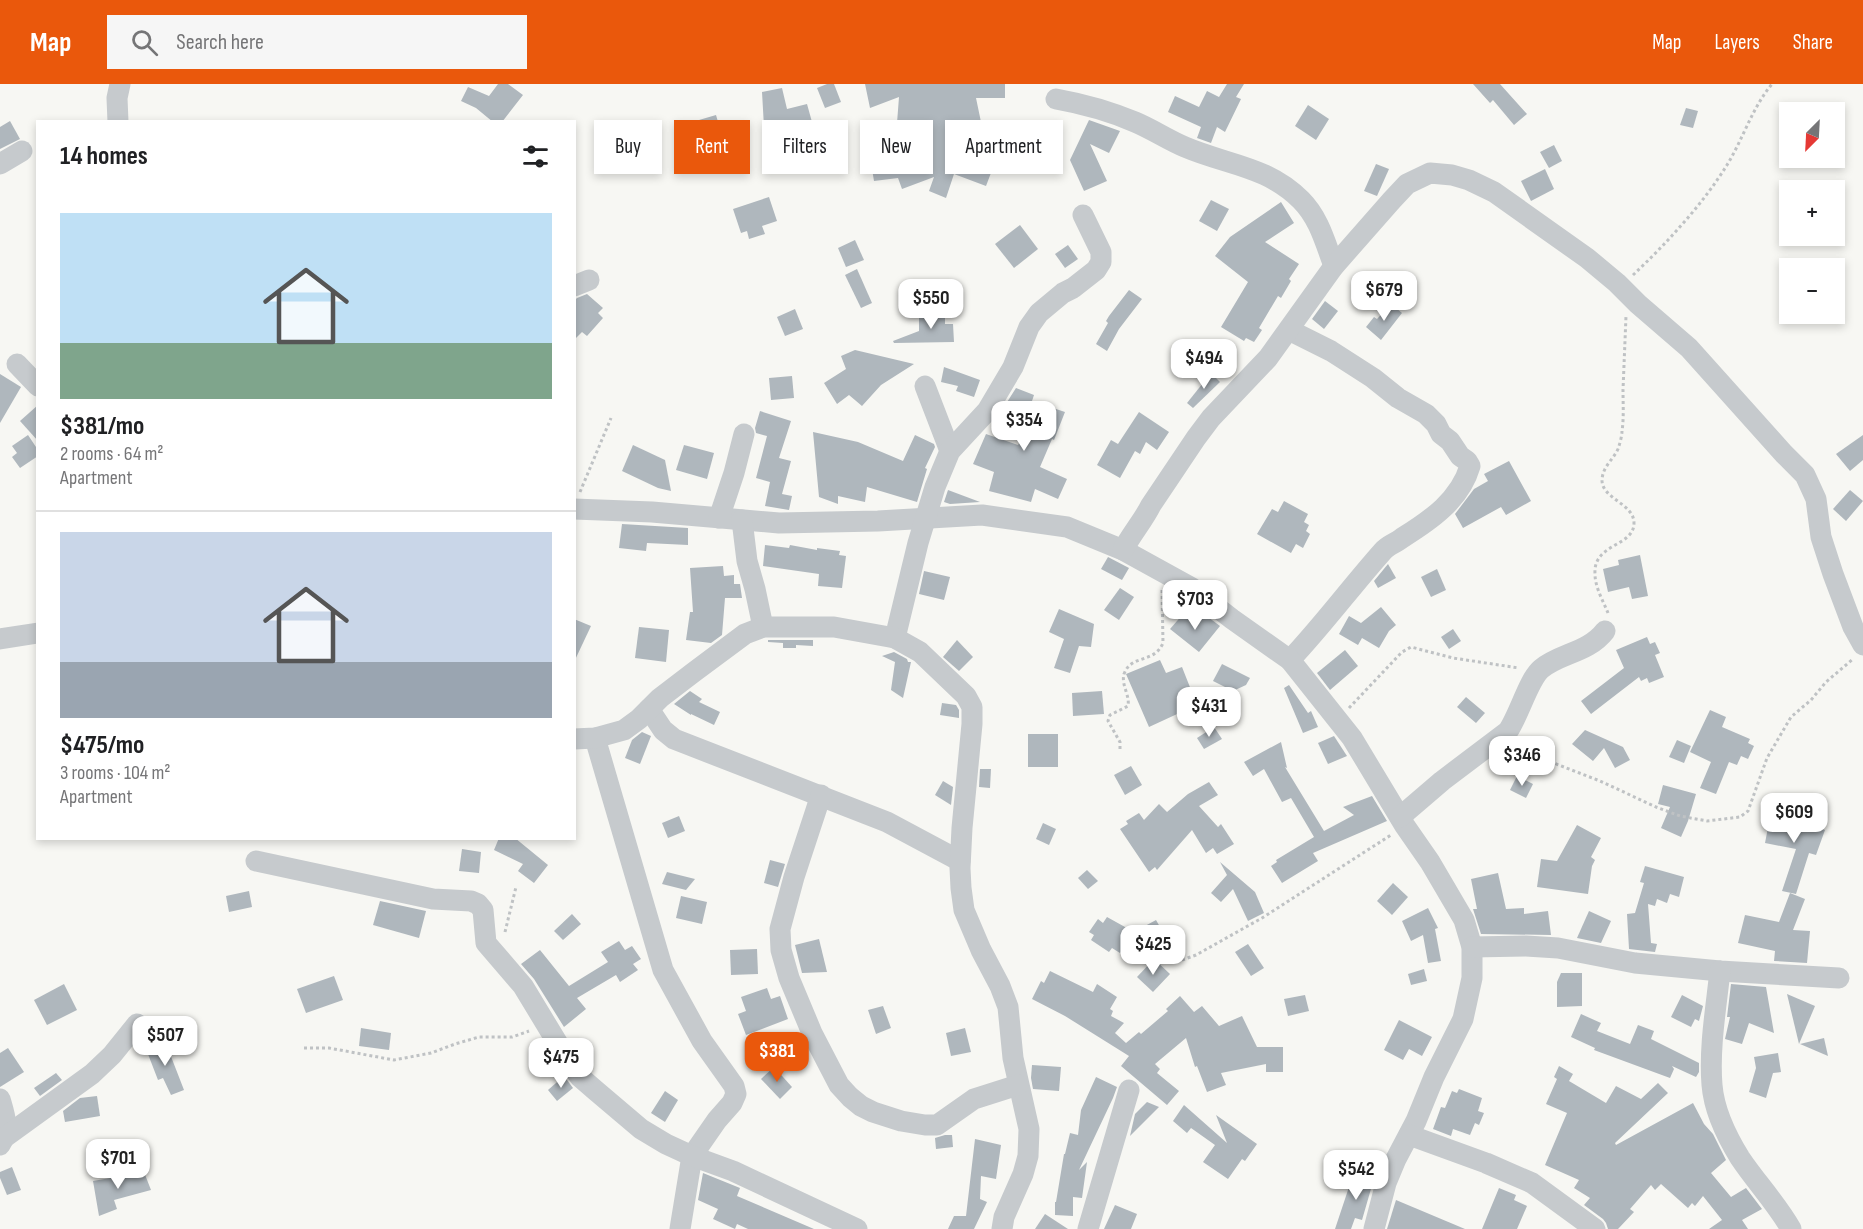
<!DOCTYPE html>
<meta charset="utf-8">
<style>
:root{--surface:#fff;--page:#f6f6f6;--text:#202124;--muted:#757577;--line:#e0e0e0;--accent:#ea580c}
body{margin:0;font-family:"Sofia Sans Condensed",sans-serif;background:var(--page);color:var(--text);height:100vh;display:flex;flex-direction:column;font-size:22px;white-space:nowrap}
*{box-sizing:border-box;margin:0}
p{font-size:20px;color:var(--muted)}
.icon{flex:none;width:33px;height:33px;fill:none;stroke:currentColor;stroke-width:2;stroke-linecap:round;stroke-linejoin:round}
.map{position:relative;flex:1;overflow:hidden}
.side{position:absolute;left:36px;top:36px;width:540px;height:720px;display:flex;flex-direction:column;background:var(--surface);border-radius:0px;box-shadow:0 3px 9px #0003}
.side>*{flex:none}
.guide{position:absolute;left:594px;top:36px;width:570px;height:54px;display:flex;gap:12px}
.needle{width:39px;rotate:204deg}
.tools{position:absolute;left:1779px;top:18px;display:grid;gap:12px}
.tools a{display:grid;place-items:center;width:66px;height:66px;border-radius:0px;background:var(--surface);box-shadow:0 3px 9px #0003;font-size:30px}
.price{position:absolute;translate:-50% -51px;padding:0 14px;border-radius:12px;background:#fff;color:#222;font-size:20px;line-height:39px;filter:drop-shadow(0 2px 3px #0008)}
.price::after{content:'';position:absolute;left:50%;top:36px;width:18px;height:14px;margin-left:-9px;background:inherit;clip-path:polygon(0 0,100% 0,50% 100%)}
.price.active{background:var(--accent);color:#fff}
ul{padding:0;list-style:none}
li{display:grid;align-content:center;gap:12px;height:318px;padding:0 24px}
li+li{border-top:2px solid var(--line)}
li span{display:grid;place-items:center;height:186px;border-radius:0px;color:#555}
li>.icon{margin-inline-start:auto}
span .icon{width:108px;height:108px;fill:#fffc;stroke-width:1}
li b{font-size:26px}
h2{display:flex;justify-content:space-between;align-items:center;height:72px;padding:0 24px;font-size:26px}
.pill{padding:0 21px;border-radius:0px;background:var(--surface);box-shadow:0 3px 9px #0003;font-size:21px;line-height:54px}
.pill.active{background:var(--accent);color:#fff}
header{display:flex;align-items:center;gap:36px;box-sizing:border-box;height:84px;padding:0 30px;background:var(--accent);color:#fff}
header strong{font-size:28px}
nav{display:flex;gap:33px;margin-inline-start:auto;font-size:21px}
.search{width:420px;height:54px;background:var(--page);display:flex;align-items:center;gap:15px;box-sizing:border-box;padding:0 21px;border-radius:0px;color:var(--muted);font-size:22px}
.map>svg:first-child{display:block}
</style>
<header>
<strong>Map</strong>
<div class="search"><svg class="icon" aria-label="search" viewBox="0 0 24 24"><circle cx="10" cy="10" r="6"/><path d="M15 15l6 6"/></svg>Search here</div>
<nav><a>Map</a><a>Layers</a><a>Share</a></nav>
</header>
<div class="map">
<svg width="1863" height="1145" viewBox="0 0 1863 1145">
<rect width="100%" height="100%" fill="#f7f7f3"/>
<g fill="#afb7bd">
<path d="M498 0H508L523 11 502 38H493L476 24 461 17 468 3 489 12Z"/>
<path d="M827 0H834L841 18 825 24 817 4Z"/>
<path d="M865 0H1005V14H976L986 62 981 77 994 81 986 102 954 90 946 114 929 107 934 93 902 105 898 94 874 97 868 61 896 52 899 13 870 24Z"/>
<path d="M1227 0H1244L1236 13 1241 15 1225 48 1217 43 1211 59 1197 54 1201 43 1168 28 1175 12 1199 23 1207 7 1219 13Z"/>
<path d="M1473 0H1500L1527 30 1514 41 1493 16 1490 19Z"/>
<path d="M782 4 787 25 807 20 812 38 795 42 794 38 764 43 762 8Z"/>
<path d="M1308 21 1329 35 1316 56 1295 42Z"/>
<path d="M1686 24 1698 27 1693 44 1680 41Z"/>
<path d="M716 31 721 48 702 53 684 65 675 52 699 36Z"/>
<path d="M1089 36 1120 47 1109 69 1090 60 1107 97 1084 107 1070 76Z"/>
<path d="M10 37 20 55 0 65V43Z"/>
<path d="M1056 51 1062 72 1046 77 1040 56Z"/>
<path d="M1554 61 1562 77 1549 84 1540 68Z"/>
<path d="M1376 80 1389 85 1377 112 1364 107Z"/>
<path d="M1545 85 1554 105 1531 117 1521 97Z"/>
<path d="M769 113 777 137 762 142 765 150 749 155 747 147 741 149 733 125Z"/>
<path d="M1211 116 1229 125 1217 147 1199 137Z"/>
<path d="M1281 118 1294 139 1265 158 1299 180 1289 195 1291 197 1281 214 1278 212 1259 244 1262 246 1254 258 1246 254 1244 257 1221 243 1248 198 1215 172 1230 153Z"/>
<path d="M1020 141 1038 165 1014 184 995 160Z"/>
<path d="M855 156 864 176 846 183 838 164Z"/>
<path d="M1068 161 1078 175 1065 184 1055 170Z"/>
<path d="M857 185 872 219 861 224 845 191Z"/>
<path d="M1129 206 1142 215 1119 245 1107 267 1096 260 1108 239 1106 237 1109 232Z"/>
<path d="M587 210 603 224 598 229 603 234 587 252 582 248 574 256V217L577 214Z"/>
<path d="M1325 217 1338 227 1324 245 1312 235Z"/>
<path d="M1391 220 1402 229 1381 256 1366 243 1374 233 1377 235Z"/>
<path d="M795 225 803 245 785 252 777 233Z"/>
<path d="M919 229H945V240H953L954 258 894 259 893 257 919 247Z"/>
<path d="M855 266 914 280 881 301 862 322 849 311 837 320 824 299 846 285 841 272Z"/>
<path d="M944 283 980 296 974 313 956 307 958 302 941 298Z"/>
<path d="M1211 289 1220 298 1193 324 1187 319Z"/>
<path d="M0 290 21 303 0 339Z"/>
<path d="M792 292 794 314 771 316 769 294Z"/>
<path d="M1016 304 1034 311 1032 317 1065 328 1054 356 1052 355 1040 383 1067 395 1058 415 1035 405 1031 418 989 407 994 388 973 380 986 350 1018 361 1032 338 1002 326Z"/>
<path d="M38 321V357L20 337Z"/>
<path d="M760 327 791 337 779 374 791 377 782 410 792 412 789 426 765 422 770 398 756 394 767 352 756 349 755 344Z"/>
<path d="M1139 328 1169 348 1157 366 1146 358 1140 370 1135 367 1120 394 1097 381 1111 356 1118 360Z"/>
<path d="M813 348 858 358 903 377 915 351 934 360 935 363 925 384 927 385 917 418 867 403 865 418 838 412V420L819 413Z"/>
<path d="M28 351 38 366V372L20 384 12 373 17 369 12 362Z"/>
<path d="M1863 351V376L1850 387 1836 370Z"/>
<path d="M633 361 665 376 671 407 658 404 622 387Z"/>
<path d="M684 361 714 369 707 395 676 386Z"/>
<path d="M1509 377 1531 417 1506 431 1501 423 1463 444 1455 430 1474 405 1488 397 1484 390Z"/>
<path d="M948 406 980 418 950 420 944 418Z"/>
<path d="M1850 406 1863 417 1846 437 1833 425Z"/>
<path d="M1284 417 1308 430 1304 438 1309 441 1306 447 1310 450 1303 464 1296 460 1291 469 1257 450 1272 425 1278 428Z"/>
<path d="M622 440 688 444V461L647 459 646 467 619 464Z"/>
<path d="M765 461 789 464 790 461 817 466V464L840 467 839 471 846 472 842 504 818 502 819 490 763 482Z"/>
<path d="M1640 471 1648 512 1632 515 1629 503 1608 508 1603 485 1619 481 1618 476Z"/>
<path d="M1108 473 1129 484 1122 496 1101 485Z"/>
<path d="M1388 480 1396 494 1378 504 1374 497Z"/>
<path d="M723 482 724 492 734 491V500H740L742 514H725L722 551 711 559 686 556 690 528H693L690 484Z"/>
<path d="M1437 485 1446 506 1431 513 1421 493Z"/>
<path d="M924 487 950 493 944 516 919 510Z"/>
<path d="M1120 504 1134 513 1119 536 1104 526Z"/>
<path d="M1381 523 1396 541 1389 547 1379 564 1362 554 1358 561 1339 550 1349 532 1361 539Z"/>
<path d="M1059 525 1094 540 1091 563 1079 562 1070 589 1054 584 1064 555 1049 548Z"/>
<path d="M1184 529 1197 540 1204 530 1220 542 1199 568 1170 545Z"/>
<path d="M574 535 591 542 574 578Z"/>
<path d="M639 543 669 546 666 578 635 574Z"/>
<path d="M1453 545 1461 557 1449 565 1441 553Z"/>
<path d="M1647 553 1650 560 1655 558 1660 569 1655 571 1664 593 1649 599 1647 594 1641 597 1639 593 1591 630 1581 617 1624 584 1616 566Z"/>
<path d="M768 556H813V562L796 561V564H783V559L768 558Z"/>
<path d="M957 556 973 573 959 587 943 573Z"/>
<path d="M1345 566 1358 582 1330 606 1317 589Z"/>
<path d="M894 568 907 575 908 578H911L903 614 891 606 895 578 882 572Z"/>
<path d="M1160 576 1166 589 1182 583 1195 616 1186 620 1188 625 1149 643 1126 590Z"/>
<path d="M1222 580 1250 594 1246 601 1233 607 1213 597Z"/>
<path d="M1289 601 1308 629 1311 627 1318 643 1303 649 1284 604Z"/>
<path d="M690 607 702 615 699 618 720 628 714 641 691 630V631L674 620Z"/>
<path d="M1102 607 1104 630 1073 632 1072 609Z"/>
<path d="M1466 613 1485 629 1476 639 1457 623Z"/>
<path d="M942 619 956 621 959 626V634L940 631Z"/>
<path d="M1710 626 1726 633 1722 643 1750 655 1748 659 1754 662 1748 675 1741 672 1737 681 1729 678 1716 710 1700 704 1711 678 1690 668Z"/>
<path d="M1214 643 1222 655 1204 665 1197 654Z"/>
<path d="M1585 646 1623 663 1630 676 1615 684 1604 664 1593 677 1572 660Z"/>
<path d="M642 648 651 652 640 680 625 674 632 656Z"/>
<rect x="1028" y="650" width="30" height="33"/>
<path d="M1334 652 1347 672 1328 680 1318 659Z"/>
<path d="M1677 656 1691 662 1684 679 1669 673Z"/>
<path d="M1281 658 1287 684 1285 683 1324 747 1354 731 1343 723 1372 712 1387 737 1313 769 1318 777 1282 799 1271 782 1277 778 1276 776 1314 753 1291 714 1282 718 1264 685 1253 692 1244 678Z"/>
<path d="M1131 682 1142 701 1125 711 1114 691Z"/>
<path d="M980 685H991L990 704 979 703Z"/>
<path d="M1517 692 1533 700 1526 714 1510 706Z"/>
<path d="M943 697 953 703 951 721 935 711Z"/>
<path d="M1209 698 1218 711 1199 722 1218 743 1221 740 1234 760 1217 770 1213 764 1206 769 1192 746 1157 786 1155 783 1149 788 1120 745 1128 740 1126 737 1139 729 1144 736 1159 720 1167 728 1188 710Z"/>
<path d="M1663 701 1696 710 1688 737 1681 753 1661 744 1670 723 1658 720Z"/>
<path d="M1771 728 1801 733 1800 737 1825 746 1816 771 1809 769 1796 810 1782 807 1796 765 1765 759Z"/>
<path d="M679 732 685 747 668 754 662 739Z"/>
<path d="M1043 739 1056 745 1049 761 1036 755Z"/>
<path d="M1577 741 1601 754 1591 773 1595 776 1592 782 1588 810 1537 803 1541 775 1557 777Z"/>
<path d="M499 754H515L548 781 534 799 518 787 523 780 494 766Z"/>
<path d="M462 765 481 768 479 789 459 787Z"/>
<path d="M770 776 785 780 778 803 764 799Z"/>
<path d="M1220 778 1255 808 1264 829 1248 837 1233 805 1221 818 1211 809 1227 791Z"/>
<path d="M1645 782 1684 793 1679 813 1670 810 1667 819 1657 815 1655 822 1648 820 1651 859 1657 860 1655 868 1629 865 1627 830 1635 829 1644 799 1640 798Z"/>
<path d="M1087 786 1098 797 1088 805 1078 794Z"/>
<path d="M667 788 695 795 686 806 662 800Z"/>
<path d="M1498 789 1506 825 1524 824V830L1548 827 1551 851 1481 850 1473 825H1477L1471 795Z"/>
<path d="M1393 799 1408 813 1392 831 1377 817Z"/>
<path d="M249 807 252 823 229 828 226 812Z"/>
<path d="M1790 809 1805 815 1793 846 1810 847 1807 879 1774 877 1775 867 1738 859 1745 831 1779 838Z"/>
<path d="M681 812 707 818 702 840 676 834Z"/>
<path d="M380 817 426 827 419 854 373 841Z"/>
<path d="M1428 824 1438 844 1435 845 1441 877 1428 879 1423 851 1411 857 1402 837Z"/>
<path d="M1589 827 1611 837 1601 859 1577 854Z"/>
<path d="M572 830 581 840 563 856 554 847Z"/>
<path d="M1107 833 1134 848 1156 836 1168 857 1147 870 1132 851 1120 869 1112 864 1109 868 1091 856 1094 851 1089 848 1098 835 1103 839Z"/>
<path d="M819 855 827 888 802 889 795 861Z"/>
<path d="M619 857 625 866 632 862 641 875 633 880 638 886 620 898 616 891 577 914 586 925 564 943 534 895 521 880 540 866 569 902 608 878 601 868Z"/>
<path d="M1248 860 1264 884 1251 892 1235 868Z"/>
<path d="M757 865 758 890 731 891 730 866Z"/>
<path d="M1154 875 1170 890 1153 908 1137 893Z"/>
<path d="M1424 885 1427 897 1411 901 1408 890Z"/>
<path d="M1050 887 1093 908 1097 900 1117 913 1110 925 1113 927 1111 932 1124 939 1115 949 1126 959 1139 948 1141 950 1168 927 1166 925 1180 912 1194 928 1202 922 1219 942 1242 932 1257 963H1283V988H1266V980L1221 989 1226 1001 1207 1008 1197 982 1195 983 1186 954 1155 980 1160 985 1157 989 1179 1007 1167 1021 1121 982 1129 972 1065 932 1032 915 1041 897 1044 899Z"/>
<path d="M1561 889H1582V922L1557 923V898Z"/>
<path d="M334 892 343 916 306 929 297 905Z"/>
<path d="M64 900 77 926 47 941 34 916Z"/>
<path d="M1731 900 1766 903 1774 949 1749 939 1742 960 1725 955 1730 933H1727Z"/>
<path d="M767 904 771 915 780 912 788 935 746 951 738 930 746 927 741 913Z"/>
<path d="M1787 910 1815 922 1799 960Z"/>
<path d="M1305 911 1309 927 1288 932 1284 915Z"/>
<path d="M1682 911 1703 922 1699 937 1695 935 1691 943 1671 933Z"/>
<path d="M883 922 891 944 876 950 868 926Z"/>
<path d="M1581 930 1601 939 1597 947 1630 960 1638 941 1654 947 1651 955 1699 979V988L1696 993 1672 982 1674 985 1670 994 1594 966 1595 964 1571 953Z"/>
<path d="M1399 936 1432 953 1422 972 1409 965 1403 976 1384 966Z"/>
<path d="M361 944 391 949 389 966 359 962Z"/>
<path d="M965 944 971 968 951 972 946 949Z"/>
<path d="M1824 954 1828 972 1800 960Z"/>
<path d="M165 957 184 1006 171 1011 163 994 158 996 146 965Z"/>
<path d="M8 964 24 988 0 1003V969Z"/>
<path d="M1778 969 1781 988 1773 989 1766 1014 1749 1008 1756 984 1754 973Z"/>
<path d="M1032 981 1061 983 1059 1007 1033 1005 1031 994Z"/>
<path d="M1559 982 1573 990 1569 997 1606 1019 1616 1002 1641 1015 1658 999 1668 1009 1615 1059 1616 1061 1693 1019 1704 1040 1713 1050 1726 1076 1711 1089 1731 1113 1746 1104 1762 1125 1742 1136 1748 1145H1709L1722 1136 1703 1112 1695 1122 1692 1119 1688 1124 1661 1100 1655 1106 1651 1101 1630 1125 1634 1128 1618 1145H1608L1606 1139 1603 1135 1584 1121 1590 1114 1574 1104 1579 1096 1545 1081 1567 1029 1546 1020 1557 995 1554 993Z"/>
<path d="M774 983 792 1003 780 1015 761 995Z"/>
<path d="M56 989 62 996 40 1012 34 1004Z"/>
<path d="M564 992 573 1004 557 1017 548 1006Z"/>
<path d="M1096 993 1117 1003 1113 1014 1079 1086 1087 1078 1082 1114 1073 1113V1132L1055 1131V1118H1056L1064 1070H1065L1070 1049 1078 1051 1081 1026Z"/>
<path d="M1459 1005 1482 1014 1478 1027 1484 1029 1479 1041 1475 1039 1470 1051 1453 1045 1451 1052 1433 1045 1441 1023 1445 1024 1452 1007 1457 1009Z"/>
<path d="M665 1007 678 1016 665 1038 651 1029Z"/>
<path d="M97 1012 100 1032 65 1038 63 1027 80 1014Z"/>
<path d="M1147 1018 1159 1023 1130 1052 1135 1030Z"/>
<path d="M1184 1021 1227 1059 1216 1031 1257 1060 1245 1077 1242 1075 1228 1095 1203 1078 1215 1061 1191 1044 1187 1049 1173 1037Z"/>
<path d="M945 1051H952L953 1063 936 1065 935 1054Z"/>
<path d="M975 1055 1001 1061 996 1095 981 1092 980 1115 987 1118 974 1145H948L954 1132H966Z"/>
<path d="M12 1083 21 1106 7 1111 0 1094V1088Z"/>
<path d="M1359 1086 1375 1091 1362 1136 1355 1134 1351 1145H1335L1349 1103 1353 1104Z"/>
<path d="M144 1088 151 1106 114 1116 117 1125 99 1132 93 1097Z"/>
<path d="M703 1089 740 1104 737 1112 814 1145H748L737 1140 735 1145 713 1135 718 1125 698 1116Z"/>
<path d="M1499 1104 1516 1111 1514 1116 1527 1122 1517 1145H1482Z"/>
<path d="M1396 1116 1465 1145H1387Z"/>
<path d="M1115 1121 1137 1130 1131 1145H1104Z"/>
<path d="M1045 1130 1068 1145H1035Z"/>
</g>
<g fill="none" stroke-linecap="round" stroke-linejoin="round">
<g stroke="#bfc2c4" stroke-width="3" stroke-dasharray="3 3" stroke-linecap="butt">
<path d="M1633 191C1666 160 1703 120 1727 81 1743 55 1752 24 1772 0"/>
<path d="M580 408 611 334"/>
<path d="M1608 529C1603 517 1595 503 1595 490 1593 459 1634 463 1634 439 1634 420 1603 415 1602 397 1602 383 1613 376 1618 365 1620 359 1622 352 1622 347 1624 334 1623 319 1623 306 1624 281 1625 257 1626 232"/>
<path d="M1349 624 1402 568 1411 563 1453 574 1519 584"/>
<path d="M1517 663 1533 671 1600 697 1656 723 1680 732 1707 737 1740 733 1748 727 1767 674 1791 633 1811 616 1826 598 1853 575"/>
<path d="M1120 665V658L1108 637 1110 631 1128 622C1130 611 1121 601 1124 590 1131 570 1154 580 1163 559L1162 506"/>
<path d="M505 848 516 803"/>
<path d="M1182 876 1196 871 1262 834 1391 751"/>
<path d="M304 964H329L394 976 431 969 455 960 479 953H512L529 947"/>
</g>
<g stroke="#c6cacd" stroke-width="21">
<path d="M1056 15C1084 20 1109 27 1135 38 1152 45 1168 56 1185 63 1227 81 1267 82 1301 116 1319 134 1325 158 1334 182"/>
<path d="M118 38 117 14 120 0"/>
<path d="M0 80 22 67"/>
<path d="M574 202 589 196"/>
<path d="M1289 246 1331 267 1373 294 1398 314 1426 330 1436 340 1441 350 1450 357 1460 372 1467 377 1470 382C1460 416 1431 436 1402 454 1396 459 1388 461 1383 467 1351 503 1323 541 1290 576"/>
<path d="M17 280 38 302"/>
<path d="M925 302 950 367"/>
<path d="M574 425 652 428 779 439 878 437 982 431 1067 443 1123 466 1192 504 1232 535 1290 576 1352 654 1405 742 1430 778 1464 836 1472 863V894L1463 935 1434 993 1416 1037 1396 1075 1386 1099 1374 1145"/>
<path d="M719 434 734 389 744 350"/>
<path d="M742 436 747 477 755 505 763 543"/>
<path d="M1123 466C1132 449 1143 437 1151 421L1196 354 1211 334 1268 274 1334 182 1392 116 1407 100 1430 89 1452 91 1469 96 1494 108 1587 174 1617 199 1638 220 1689 264 1784 370 1805 391 1816 415 1821 453 1833 490 1853 543 1863 561"/>
<path d="M895 554 918 459 935 403 950 367 987 327 1013 283 1029 243 1039 229 1063 209 1073 204 1096 186 1101 178V168L1083 131"/>
<path d="M0 555 38 549"/>
<path d="M649 625 663 646 674 655 887 738 960 777"/>
<path d="M595 654 663 886 702 957 734 1002 736 1010 732 1019 717 1036 692 1072 680 1145"/>
<path d="M574 655 595 654 624 646 639 635 660 614 694 588 745 550 763 543H834L895 554 920 568 966 612 972 623V640L962 744 960 784 961 804 964 826 981 866 1000 902 1008 923 1013 974 1029 1045 1028 1072 1023 1090 1004 1133 1002 1145"/>
<path d="M821 711 794 793 780 845 781 866 789 894 812 949 839 1001 850 1013 861 1022 873 1028 901 1037 925 1041H937L974 1015 1018 1001"/>
<path d="M1400 733 1442 697 1508 647C1519 631 1529 595 1541 585 1560 569 1588 569 1605 547"/>
<path d="M256 777 433 815 471 817 478 820 483 826 486 859 523 902 569 978 580 993 595 1006 641 1045 666 1060 692 1072 733 1087 857 1145"/>
<path d="M1472 863 1526 862 1558 864 1635 879 1720 887 1839 894"/>
<path d="M1720 887C1716 924 1709 964 1712 1001 1714 1026 1727 1053 1740 1074 1756 1098 1777 1120 1791 1145"/>
<path d="M0 1015C5 1032 10 1045 0 1061"/>
<path d="M1409 1051 1486 1079 1532 1099 1595 1145"/>
<path d="M5 1053 92 990 112 971 137 940"/>
<path d="M1088 1145 1129 1006"/>
</g>
</g>
</svg>
<div class="tools">
<a><svg class="needle" viewBox="-14 -14 28 28"><path d="M0-13l5 13h-10z" fill="#e53935"/><path d="M0 13l5-13h-10z" fill="#757577"/></svg></a>
<a>+</a>
<a>−</a>
</div>
<b class="price" style="left:1384px;top:238px">$679</b>
<b class="price" style="left:931px;top:246px">$550</b>
<b class="price" style="left:1204px;top:306px">$494</b>
<b class="price" style="left:1024px;top:368px">$354</b>
<b class="price" style="left:1195px;top:547px">$703</b>
<b class="price" style="left:1209px;top:654px">$431</b>
<b class="price" style="left:1522px;top:703px">$346</b>
<b class="price" style="left:1794px;top:760px">$609</b>
<b class="price" style="left:1153px;top:892px">$425</b>
<b class="price" style="left:165px;top:983px">$507</b>
<b class="price active" style="left:777px;top:999px">$381</b>
<b class="price" style="left:561px;top:1005px">$475</b>
<b class="price" style="left:118px;top:1106px">$701</b>
<b class="price" style="left:1356px;top:1117px">$542</b>
<div class="guide">
<a class="pill">Buy</a>
<a class="pill active">Rent</a>
<a class="pill">Filters</a>
<a class="pill">New</a>
<a class="pill">Apartment</a>
</div>
<section class="side">
<h2>14 homes<svg class="icon" aria-label="filters" viewBox="0 0 24 24"><path d="M4 7h16M4 17h16"/><circle cx="9" cy="7" r="2"/><circle cx="15" cy="17" r="2"/></svg></h2>
<ul>
<li><span style="background:linear-gradient(#bfe0f5 70%,#7fa58c 0)"><svg class="icon" aria-label="home" viewBox="0 0 24 24"><path d="M3 11l9-7 9 7M6 9v11h12V9"/></svg></span><div><b>$381/mo</b><p>2 rooms · 64 m²</p><p>Apartment</p></div></li>
<li><span style="background:linear-gradient(#c9d6e8 70%,#9aa5b1 0)"><svg class="icon" aria-label="home" viewBox="0 0 24 24"><path d="M3 11l9-7 9 7M6 9v11h12V9"/></svg></span><div><b>$475/mo</b><p>3 rooms · 104 m²</p><p>Apartment</p></div></li>
</ul>
</section>
</div>
